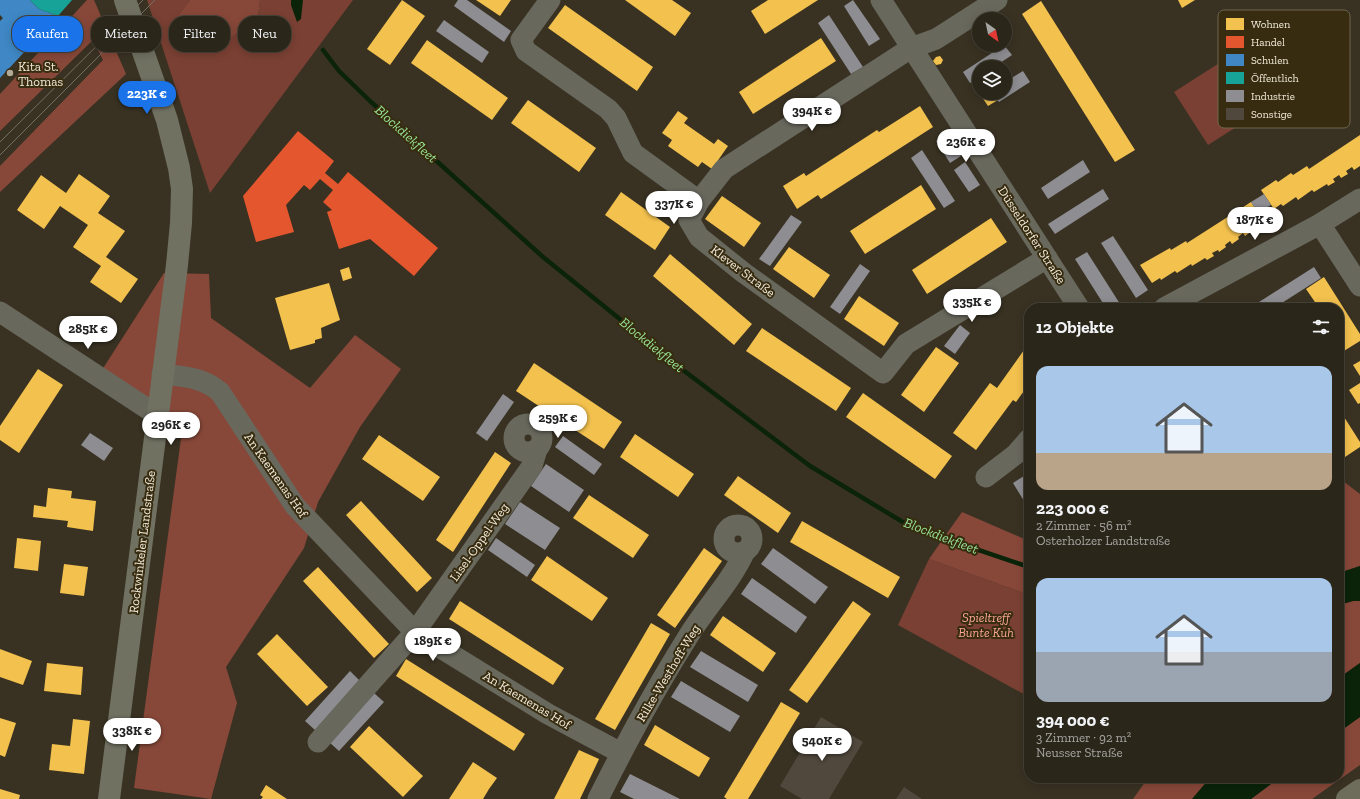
<!DOCTYPE html>
<html lang="de">
<meta charset="utf-8">
<style>
:root{--surface:#2b261a;--page:#332e23;--text:#f1f3f6;--muted:#a6a5a2;--line:#474339;--accent:#1a73e8}
body{margin:0;font-family:"Zilla Slab",serif;background:var(--page);color:var(--text);height:100vh;display:flex;flex-direction:column;font-size:15px;white-space:nowrap}
*{box-sizing:border-box;margin:0}
p{font-size:13px;color:var(--muted)}
.icon{flex:none;width:22px;height:22px;fill:none;stroke:currentColor;stroke-width:2;stroke-linecap:round;stroke-linejoin:round}
.map{position:relative;flex:1;overflow:hidden}
.sheet{position:absolute;left:1024px;top:303px;width:320px;height:480px;display:flex;flex-direction:column;background:var(--surface);border-radius:16px;box-shadow:0 2px 10px #0003,0 0 0 1px var(--line)}
.sheet>*{flex:none}
.top-card{position:absolute;left:12px;top:16px;width:380px;height:36px;display:flex;gap:8px}
.needle{width:26px;rotate:147deg}
.tools{position:absolute;left:972px;top:12px;display:grid;gap:8px}
.tools a{display:grid;place-items:center;width:40px;height:40px;border-radius:50%;background:var(--surface);box-shadow:0 2px 10px #0003,0 0 0 1px var(--line);font-size:20px}
.price{position:absolute;translate:-50% -34px;padding:0 9px;border-radius:14px;background:#fff;color:#222;font-size:13px;line-height:26px;filter:drop-shadow(0 1px 2px #0008)}
.price::after{content:'';position:absolute;left:50%;top:24px;width:12px;height:9px;margin-left:-6px;background:inherit;clip-path:polygon(0 0,100% 0,50% 100%)}
.price.selected{background:var(--accent);color:#fff}
ul{padding:0;list-style:none}
li{display:grid;align-content:center;gap:8px;height:212px;padding:0 12px}
li span{display:grid;place-items:center;height:124px;border-radius:12px;color:#555}
li>.icon{margin-inline-start:auto}
span .icon{width:72px;height:72px;fill:#fffc;stroke-width:1}
li b{font-size:17px}
h2{display:flex;justify-content:space-between;align-items:center;height:48px;padding:0 12px;font-size:17px}
.pill{padding:0 14px;border-radius:16px;background:var(--surface);box-shadow:0 2px 10px #0003,0 0 0 1px var(--line);font-size:14px;line-height:36px}
.pill.selected{background:var(--accent);color:#fff}
.map>svg:first-child{display:block}
</style>
<div class="map">
<svg width="1360" height="799" viewBox="0 0 1360 799">
<rect width="100%" height="100%" fill="#393223"/>
<g fill="#7a4033">
<path d="M147 0H190L174 23 258 17 260 0H353L210 193Z"/>
<path d="M1257 39 1291 92 1208 145 1174 92Z"/>
<path d="M929 559 1029 595V697L898 625Z"/>
</g>
<g fill="#884839">
<path d="M87 0H94L126 74 0 192V166L103 60 93 40 0 131V94Z"/>
<path d="M190 0H260L258 17 231 37 174 22Z"/>
<path d="M164 273 209 274 211 318 310 388 355 335 401 369 360 427 318 502 304 548 226 667 237 703 211 799 134 788 182 431 102 370Z"/>
<path d="M1339 478 1360 494V566L1339 573Z"/>
<path d="M962 512 1029 541V595L929 559Z"/>
<path d="M1353 601H1360V663L1339 678V605Z"/>
<path d="M1360 717V765L1312 799H1251L1279 778H1339V732Z"/>
<path d="M1148 778H1210L1192 799H1133Z"/>
</g>
<g fill="#0a2309">
<path d="M291 0H303L301 19 297 22 291 5Z"/>
<path d="M1360 566V601H1353L1339 605V573Z"/>
<path d="M1360 663V717L1339 732V678Z"/>
<path d="M1210 778H1279L1251 799H1192Z"/>
</g>
<g fill="#f2c14e">
<path d="M402 0 425 16 390 65 367 49Z"/>
<path d="M476 0H511L500 16Z"/>
<path d="M625 0H672L691 13 675 36Z"/>
<path d="M768 0H818L765 34 751 11Z"/>
<path d="M1178 0H1195L1182 8Z"/>
<path d="M1041 1 1135 150 1115 162 1022 14Z"/>
<path d="M565 5 653 67 637 91 548 28Z"/>
<path d="M821 38 836 61 753 114 739 92Z"/>
<path d="M427 40 508 98 492 120 411 63Z"/>
<path d="M940 56 943 60 941 64 936 65 933 61 936 57Z"/>
<path d="M988 93H993L998 100 988 106 982 97Z"/>
<path d="M528 100 596 148 579 172 511 123Z"/>
<path d="M920 106 933 127 821 199 818 195 797 209 783 186 804 173 806 176 877 130 879 132Z"/>
<path d="M678 111 688 118 684 123 714 144 718 139 728 146 712 169 702 162 698 167 668 146 672 140 662 133Z"/>
<path d="M1360 135V166L1354 170 1352 167 1346 171 1348 174 1341 178 1339 175 1333 179 1335 182 1328 186 1327 184 1314 192 1312 190 1298 200 1296 197 1283 206 1281 204 1274 209 1261 190 1276 180 1278 182 1291 173 1293 175 1307 166 1309 169Z"/>
<path d="M79 174 110 196 98 213 125 231 106 257 138 279 121 303 90 282 101 266 73 247 88 225 60 206 44 229 17 210 41 175 66 193Z"/>
<path d="M921 185 936 209 865 254 850 231Z"/>
<path d="M621 192 670 227 655 250 605 215Z"/>
<path d="M722 196 761 223 744 247 705 219Z"/>
<path d="M1251 202 1265 223 1258 227 1256 225 1250 228 1252 231 1245 236 1243 233 1238 237 1239 239 1232 244 1230 241 1225 245 1226 247 1219 252 1218 250 1212 253 1214 256 1207 260 1205 258 1192 266 1191 264 1177 273 1175 271 1161 280 1160 278 1152 283 1140 265 1170 248 1171 250 1186 241 1187 243Z"/>
<path d="M991 218 1007 242 927 294 912 270Z"/>
<path d="M789 247 830 275 814 298 773 269Z"/>
<path d="M670 254 752 324 734 345 653 276Z"/>
<path d="M349 267 352 278 343 281 340 270Z"/>
<path d="M1324 277 1360 334V341L1339 354V308H1312L1317 305 1306 289Z"/>
<path d="M329 283 340 320 321 328 322 338 315 340V343L290 350 275 298Z"/>
<path d="M859 296 899 323 884 346 844 319Z"/>
<path d="M762 328 851 388 836 411 746 351Z"/>
<path d="M1029 343V384L1016 402 1013 400 976 450 953 433 990 383 997 388Z"/>
<path d="M936 347 959 363 924 412 901 395Z"/>
<path d="M1360 361V376L1353 365Z"/>
<path d="M534 363 622 422 604 449 516 391Z"/>
<path d="M38 369 63 385 19 453 0 440V426Z"/>
<path d="M1360 383V403L1358 404 1349 390Z"/>
<path d="M863 393 952 456 935 479 846 417Z"/>
<path d="M1339 409 1360 442V447L1339 461Z"/>
<path d="M635 434 694 474 678 497 620 457Z"/>
<path d="M379 435 440 477 423 501 362 459Z"/>
<path d="M495 452 511 463 453 552 436 540Z"/>
<path d="M738 476 791 513 778 533 724 495Z"/>
<path d="M48 488 72 491 71 498 96 501 93 531 67 527 68 521 33 517 34 505 46 507Z"/>
<path d="M589 495 649 535 633 558 573 518Z"/>
<path d="M361 501 432 578 417 592 346 515Z"/>
<path d="M802 521 900 577 888 598 790 542Z"/>
<path d="M17 538 41 541 38 571 14 568Z"/>
<path d="M704 548 722 561 675 628 657 615Z"/>
<path d="M547 556 608 598 592 621 531 580Z"/>
<path d="M64 564 88 567 84 596 60 593Z"/>
<path d="M318 567 389 644 374 658 303 581Z"/>
<path d="M460 601 564 668 553 685 449 619Z"/>
<path d="M853 601 871 614 807 703 789 690Z"/>
<path d="M723 616 776 653 763 672 710 635Z"/>
<path d="M651 623 670 634 615 730 595 719Z"/>
<path d="M277 634 328 687 307 706 257 654Z"/>
<path d="M0 649 32 661 23 685 0 677Z"/>
<path d="M406 659 525 734 514 751 396 676Z"/>
<path d="M47 663 83 667 81 695 44 691Z"/>
<path d="M781 702 800 713 748 799H727L724 797Z"/>
<path d="M0 718 16 723 5 757 0 755Z"/>
<path d="M73 719 90 721 84 774 49 770 52 744 70 746Z"/>
<path d="M655 725 710 758 699 777 644 745Z"/>
<path d="M369 726 423 776 403 797 350 747Z"/>
<path d="M579 750 599 759 592 774 580 799H554Z"/>
<path d="M473 762 497 778 489 789 483 799H449Z"/>
<path d="M266 785 287 799H261L263 797 260 795Z"/>
<path d="M0 789 20 795 19 799H0Z"/>
</g>
<path fill="#e4572e" d="M298 131 334 161 325 173 338 184 348 172 438 248 414 276 370 239 339 249 327 212 332 210 323 202 333 190 320 179 310 190 304 185 286 205 294 232 256 242 243 196Z"/>
<path fill="#3f88c5" d="M0 0H30L39 9 58 16 0 78V21L3 18 0 15Z"/>
<path fill="#17a398" d="M30 0H72L58 16 39 9Z"/>
<g fill="#8d8d92">
<path d="M458 0H467L511 31 504 42 454 6Z"/>
<path d="M853 0 880 39 869 46 844 6Z"/>
<path d="M829 15 863 67 851 74 818 23Z"/>
<path d="M444 20 489 52 482 63 436 31Z"/>
<path d="M1004 45 1012 55 994 67H979V77L970 83 963 72Z"/>
<path d="M1023 71 1030 82 999 102 993 93H1005V82Z"/>
<path d="M947 134 961 156 950 163 936 141Z"/>
<path d="M922 150 955 201 944 208 911 158Z"/>
<path d="M1083 160 1090 172 1048 199 1041 188Z"/>
<path d="M965 162 980 185 969 192 954 170Z"/>
<path d="M1103 189 1109 199 1055 234 1048 224Z"/>
<path d="M1264 194 1271 205 1258 213 1251 202Z"/>
<path d="M791 215 802 222 770 266 759 259Z"/>
<path d="M1113 236 1148 290 1136 298 1101 243Z"/>
<path d="M1087 252 1122 307 1120 308H1106L1075 259Z"/>
<path d="M860 264 870 271 840 314 830 307Z"/>
<path d="M1314 267 1321 278 1274 308H1263L1259 302Z"/>
<path d="M960 325 970 333 955 354 944 346Z"/>
<path d="M503 394 514 402 487 441 476 433Z"/>
<path d="M90 433 113 448 104 461 81 445Z"/>
<path d="M563 436 602 464 594 475 555 447Z"/>
<path d="M546 464 584 490 569 512 531 486Z"/>
<path d="M1024 476 1029 485V509L1013 483Z"/>
<path d="M520 502 560 528 545 550 505 524Z"/>
<path d="M496 538 535 565 527 577 488 550Z"/>
<path d="M773 548 828 587 815 604 761 564Z"/>
<path d="M752 578 807 617 796 633 741 594Z"/>
<path d="M701 651 758 685 748 702 690 667Z"/>
<path d="M350 671 360 681 315 730 305 721Z"/>
<path d="M681 681 740 716 730 732 671 697Z"/>
<path d="M374 693 384 702 339 751 329 742Z"/>
<path d="M630 774 680 799H634L620 792Z"/>
</g>
<g fill="none" stroke-linecap="round" stroke-linejoin="round">
<path stroke="#0a2309" stroke-width="4.5" d="M323 50 339 71 370 101 543 257 683 370 810 466 911 527 1029 567"/>
</g>
<g fill="#50483d">
<path d="M821 717 863 742 829 799H802L780 786Z"/>
<path d="M904 787 922 799H896Z"/>
</g>
<g fill="none" stroke-linecap="round" stroke-linejoin="round">
<g stroke="#68685d" stroke-width="21">
<path d="M550 0 521 40 526 51 608 109 616 118 633 153 699 201 689 220 699 237 744 273 883 373 906 344 1047 258"/>
<path d="M881 0 1079 308"/>
<path d="M699 201 724 169 911 48 936 39 997 0"/>
<path d="M1320 224 1360 286"/>
<path d="M1164 308 1320 224 1360 199"/>
<path d="M0 312 157 415"/>
<path d="M162 374C184 377 203 377 220 392L295 506 415 632 548 714 621 753"/>
<circle cx="528" cy="438" r="14"/>
<path d="M986 477 1016 454 1029 439"/>
<circle cx="738" cy="539" r="14"/>
<path d="M318 742 415 632 532 466 537 449"/>
<path d="M598 799C625 745 654 691 686 640 704 609 730 584 745 551"/>
</g>
<path stroke="#707161" stroke-width="22" d="M109 799 177 265 181 223 182 189 179 168 167 120 125 0"/>
<path stroke="#6e6d5c" stroke-width="22" d="M1347 799 1360 790"/>
<g stroke="#727064" stroke-width="1">
<path d="M0 142 143 0"/>
<path d="M0 155 155 0"/>
</g>
</g>
<circle fill="#b1aa99" stroke="#372c10" stroke-width="1.5" cx="10" cy="73" r="4"/>
<g text-anchor="middle" dominant-baseline="central" stroke-width="4" stroke-linejoin="round" paint-order="stroke">
<g font-size="13" fill="#f1ead9" stroke="#372c10" text-anchor="start">
<text x="18" y="66">Kita St.<tspan x="18" dy="15">Thomas</tspan></text>
</g>
<g font-size="13" fill="#f1ead9" stroke="#372c10">
<text transform="translate(1032 235) rotate(57)">Düsseldorfer Straße</text>
<text transform="translate(743 271) rotate(37)">Klever Straße</text>
<text transform="translate(276 475) rotate(55)">An Kaemenas Hof</text>
<text transform="translate(142 542) rotate(-83)">Rockwinkeler Landstraße</text>
<text transform="translate(479 542) rotate(-55)">Lisel-Oppel-Weg</text>
<text transform="translate(668 673) rotate(-59)">Rilke-Westhoff-Weg</text>
<text transform="translate(527 700) rotate(31)">An Kaemenas Hof</text>
</g>
<g font-size="13" font-style="italic" fill="#fba593" stroke="#372c10">
<text x="986" y="617">Spieltreff<tspan x="986" dy="15">Bunte Kuh</tspan></text>
</g>
<g font-size="14" font-style="italic" fill="#98e595" stroke="#372c10">
<text transform="translate(406 134) rotate(42)">Blockdiekfleet</text>
<text transform="translate(652 345) rotate(39)">Blockdiekfleet</text>
<text transform="translate(941 536) rotate(21)">Blockdiekfleet</text>
</g>
</g>
<rect x="1218" y="10" width="132" height="118" rx="6" fill="#372c10" stroke="#6f654c" stroke-width="1"/>
<rect x="1226" y="18" width="18" height="12" fill="#f2c14e"/>
<rect x="1226" y="36" width="18" height="12" fill="#e4572e"/>
<rect x="1226" y="54" width="18" height="12" fill="#3f88c5"/>
<rect x="1226" y="72" width="18" height="12" fill="#17a398"/>
<rect x="1226" y="90" width="18" height="12" fill="#8d8d92"/>
<rect x="1226" y="108" width="18" height="12" fill="#50483d"/>
<g font-size="11" fill="#f1ead9">
<text x="1251" y="28">Wohnen</text>
<text x="1251" y="46">Handel</text>
<text x="1251" y="64">Schulen</text>
<text x="1251" y="82">Öffentlich</text>
<text x="1251" y="100">Industrie</text>
<text x="1251" y="118">Sonstige</text>
</g>
</svg>
<div class="tools">
<a><svg class="needle" viewBox="-14 -14 28 28"><path d="M0-13l5 13h-10z" fill="#e53935"/><path d="M0 13l5-13h-10z" fill="#a6a5a2"/></svg></a>
<a><svg class="icon" aria-label="layers" viewBox="0 0 24 24"><path d="M12 4l9 5-9 5-9-5zM3 14l9 5 9-5"/></svg></a>
</div>
<b class="price selected" style="left:147px;top:115px">223K €</b>
<b class="price" style="left:812px;top:132px">394K €</b>
<b class="price" style="left:966px;top:163px">236K €</b>
<b class="price" style="left:674px;top:225px">337K €</b>
<b class="price" style="left:1255px;top:241px">187K €</b>
<b class="price" style="left:972px;top:323px">335K €</b>
<b class="price" style="left:88px;top:350px">285K €</b>
<b class="price" style="left:558px;top:439px">259K €</b>
<b class="price" style="left:171px;top:446px">296K €</b>
<b class="price" style="left:433px;top:662px">189K €</b>
<b class="price" style="left:132px;top:752px">338K €</b>
<b class="price" style="left:822px;top:762px">540K €</b>
<div class="top-card">
<a class="pill selected">Kaufen</a>
<a class="pill">Mieten</a>
<a class="pill">Filter</a>
<a class="pill">Neu</a>
</div>
<section class="sheet">
<h2>12 Objekte<svg class="icon" aria-label="filters" viewBox="0 0 24 24"><path d="M4 7h16M4 17h16"/><circle cx="9" cy="7" r="2"/><circle cx="15" cy="17" r="2"/></svg></h2>
<ul>
<li><span style="background:linear-gradient(#a9c7e8 70%,#b9a48a 0)"><svg class="icon" aria-label="home" viewBox="0 0 24 24"><path d="M3 11l9-7 9 7M6 9v11h12V9"/></svg></span><div><b>223 000 €</b><p>2 Zimmer · 56 m²</p><p>Osterholzer Landstraße</p></div></li>
<li><span style="background:linear-gradient(#a9c7e8 60%,#9aa5b1 0)"><svg class="icon" aria-label="home" viewBox="0 0 24 24"><path d="M3 11l9-7 9 7M6 9v11h12V9"/></svg></span><div><b>394 000 €</b><p>3 Zimmer · 92 m²</p><p>Neusser Straße</p></div></li>
</ul>
</section>
</div>
